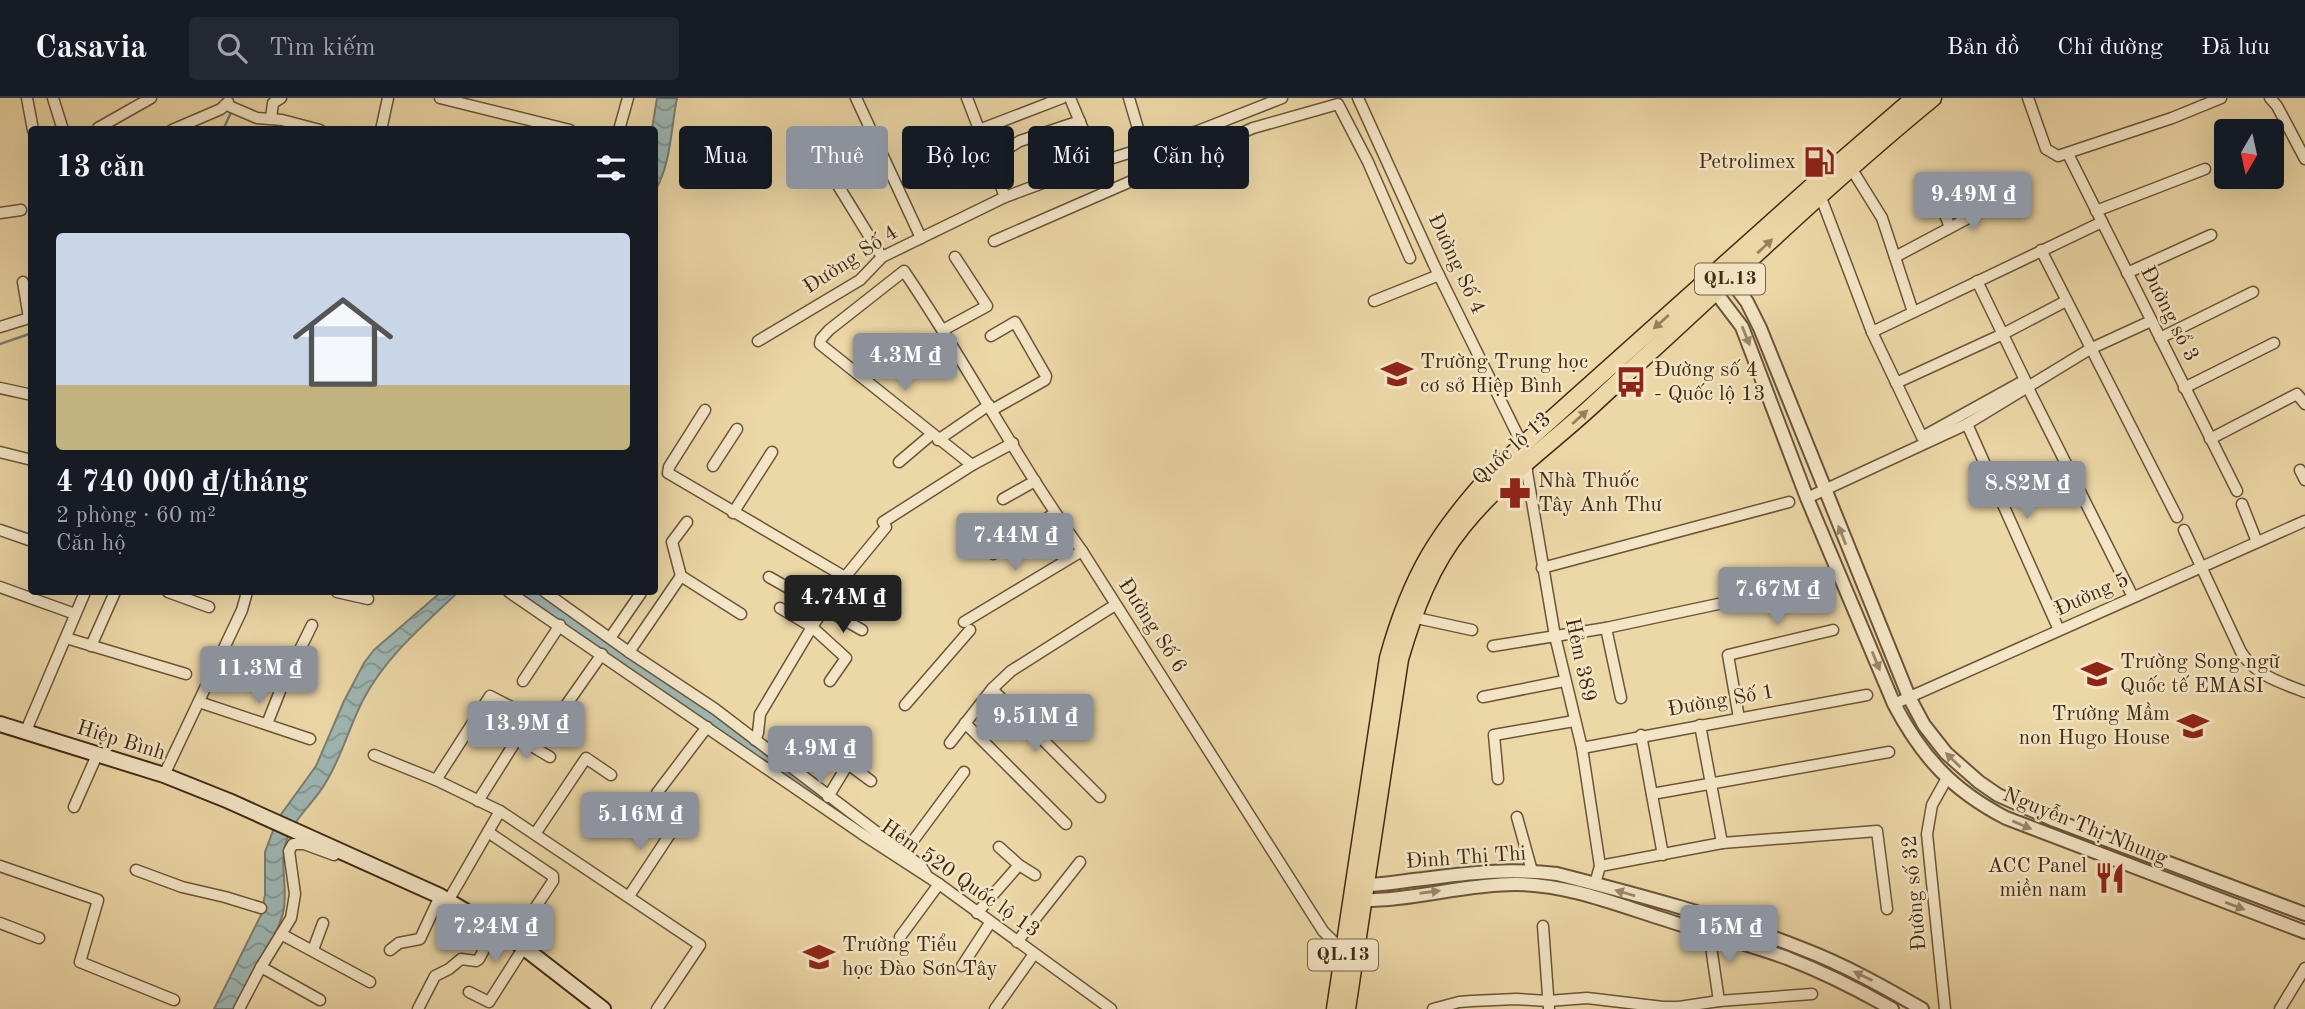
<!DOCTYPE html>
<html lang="vi">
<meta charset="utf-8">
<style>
:root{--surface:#171b24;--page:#242831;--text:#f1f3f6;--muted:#9ea1a6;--line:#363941;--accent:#8c9099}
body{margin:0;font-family:"Old Standard TT",serif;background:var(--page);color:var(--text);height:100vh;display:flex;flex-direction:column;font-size:26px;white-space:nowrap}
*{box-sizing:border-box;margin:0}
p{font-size:23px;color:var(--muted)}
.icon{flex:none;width:38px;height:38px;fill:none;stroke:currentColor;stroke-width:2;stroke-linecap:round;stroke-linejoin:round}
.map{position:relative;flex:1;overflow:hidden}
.panel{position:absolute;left:28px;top:28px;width:630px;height:469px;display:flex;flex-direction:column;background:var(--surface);border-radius:7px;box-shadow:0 7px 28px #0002}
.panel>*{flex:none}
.banner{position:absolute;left:679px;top:28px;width:665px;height:63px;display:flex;gap:14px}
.needle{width:46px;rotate:189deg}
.controls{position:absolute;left:2214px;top:21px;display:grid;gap:14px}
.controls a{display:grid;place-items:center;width:70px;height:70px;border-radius:7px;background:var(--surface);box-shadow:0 7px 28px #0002;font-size:35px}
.price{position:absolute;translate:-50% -60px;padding:0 16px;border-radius:7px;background:var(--accent);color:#fff;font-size:23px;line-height:46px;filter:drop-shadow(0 2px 4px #0008)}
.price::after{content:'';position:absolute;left:50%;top:42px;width:21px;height:16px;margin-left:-10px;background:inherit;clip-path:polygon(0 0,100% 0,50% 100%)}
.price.active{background:#222;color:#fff}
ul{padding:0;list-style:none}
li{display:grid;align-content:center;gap:14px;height:371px;padding:0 28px}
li+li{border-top:2px solid var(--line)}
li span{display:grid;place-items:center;height:217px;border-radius:7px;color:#555}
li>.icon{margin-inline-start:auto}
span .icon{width:126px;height:126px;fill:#fffc;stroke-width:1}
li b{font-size:30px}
h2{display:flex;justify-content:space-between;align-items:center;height:84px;padding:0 28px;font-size:30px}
.chip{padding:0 24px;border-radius:7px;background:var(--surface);box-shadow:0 7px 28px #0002;font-size:24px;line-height:63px}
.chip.active{background:var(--accent);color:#fff}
header{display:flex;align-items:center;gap:42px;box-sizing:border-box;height:98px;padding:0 35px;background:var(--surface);border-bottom:2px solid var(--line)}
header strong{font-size:33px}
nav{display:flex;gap:38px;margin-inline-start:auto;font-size:24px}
.search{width:490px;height:63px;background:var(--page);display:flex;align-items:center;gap:18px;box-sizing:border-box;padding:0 24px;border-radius:7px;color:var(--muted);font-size:26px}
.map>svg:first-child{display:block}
</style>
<header>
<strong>Casavia</strong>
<div class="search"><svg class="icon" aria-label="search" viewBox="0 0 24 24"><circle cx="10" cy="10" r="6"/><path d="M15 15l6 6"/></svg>Tìm kiếm</div>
<nav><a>Bản đồ</a><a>Chỉ đường</a><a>Đã lưu</a></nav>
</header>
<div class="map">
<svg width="2305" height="911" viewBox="0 0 2305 911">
<defs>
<pattern id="water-waves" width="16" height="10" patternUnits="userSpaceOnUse" patternTransform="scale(1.75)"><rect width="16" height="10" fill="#9eb7b3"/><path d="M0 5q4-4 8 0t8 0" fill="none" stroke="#829590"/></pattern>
</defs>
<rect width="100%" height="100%" fill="#ecd7a6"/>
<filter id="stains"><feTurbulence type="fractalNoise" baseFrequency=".00286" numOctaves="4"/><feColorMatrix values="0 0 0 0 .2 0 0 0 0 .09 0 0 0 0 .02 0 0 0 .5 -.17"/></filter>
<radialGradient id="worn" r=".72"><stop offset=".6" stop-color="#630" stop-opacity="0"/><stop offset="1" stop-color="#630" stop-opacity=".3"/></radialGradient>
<g fill="url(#water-waves)" stroke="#797e73" stroke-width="2">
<path d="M657 0H677C671 30 671 66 655 93L654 32 652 31Z"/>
<path d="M441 494H458C424 527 386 558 363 602 349 629 342 658 326 684 315 704 295 719 287 741 278 764 289 792 283 815 275 844 249 883 235 911H214L261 817 265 797V754L277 722 316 668 344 603 364 565 374 552Z"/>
</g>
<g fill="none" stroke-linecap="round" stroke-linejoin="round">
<g stroke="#797e73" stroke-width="2.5">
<path d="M223 32 232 12"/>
<path d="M0 246 32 235"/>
</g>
<path stroke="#9eb7b3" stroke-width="10" d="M527 494 633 566 878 741"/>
<defs>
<g id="minor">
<path d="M27 0 33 32"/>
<path d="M53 0 63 32"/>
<path d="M440 0 570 32"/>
<path d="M856 0 921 140"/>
<path d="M967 0 1005 99"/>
<path d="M1070 0 1097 65"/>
<path d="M1129 0 1144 51"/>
<path d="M1358 0 1434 167 1523 348"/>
<path d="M2028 0 2046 51 2058 58 2172 20 2221 0"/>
<path d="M2270 0 2277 8 2305 61"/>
<path d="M229 8 257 20 282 22 320 32"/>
<path d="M271 20 273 5 281 0"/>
<path d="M98 30C116 20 133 10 151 0"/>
<path d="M172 32 221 11 228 4"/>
<path d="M381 32 388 0"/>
<path d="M619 32 628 0"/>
<path d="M979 32 1062 0"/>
<path d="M2068 56 2237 393"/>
<path d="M989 57 1007 51 1020 43 1080 23"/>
<path d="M823 63 882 159"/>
<path d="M1851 70 1882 120 1913 214"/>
<path d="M1820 97 1872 234 1922 339 2025 282 1977 183"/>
<path d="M1940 105 1950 129"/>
<path d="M2096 113 2205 71"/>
<path d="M0 115 21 112"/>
<path d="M994 143 1253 30 1338 6 1368 64 1410 160"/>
<path d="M2041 152 2177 419"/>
<path d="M1895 159 2006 100"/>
<path d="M2127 175 2211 137"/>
<path d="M1374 203 1439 177"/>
<path d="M0 229 29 220 23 184"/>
<path d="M943 232 987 208 955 159"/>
<path d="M1872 234 2102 124"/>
<path d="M991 238 1015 224 1046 278 1045 282 992 312"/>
<path d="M2160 240 2253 194"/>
<path d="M758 243 860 182 882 159 1005 99 1097 65 1198 33 1282 0"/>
<path d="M1896 285 2003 236 2066 203"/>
<path d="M2027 288 2133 499"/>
<path d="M0 290 32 297"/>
<path d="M2184 290 2274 245"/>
<path d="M705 312 669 369 668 375 845 479"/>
<path d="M1967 326 2059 532"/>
<path d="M2210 341 2297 296 2305 306"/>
<path d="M938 342 989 307"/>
<path d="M0 354 32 362"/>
<path d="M1527 363V374L1555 538 1582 650 1600 768"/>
<path d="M899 364 932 336"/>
<path d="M972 367 820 246 821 241 829 232 904 173C966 264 1017 363 1082 453L1323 833 1343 853"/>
<path d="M713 368 737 331"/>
<path d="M2300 372 2305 382"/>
<path d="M1807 400 1967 326 2090 251 2151 223"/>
<path d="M1003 401 1035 383"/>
<path d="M2242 406 2257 444"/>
<path d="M733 415 772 354"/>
<path d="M687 424 672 444 681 478 741 516"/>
<path d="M883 424 972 367 1013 345"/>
<path d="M0 432 32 443"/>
<path d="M2184 432 2241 554C2256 578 2280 584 2305 594"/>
<path d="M993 456 1055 415"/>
<path d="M1542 470 1789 404"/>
<path d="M769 479 862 532"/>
<path d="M0 489 75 516"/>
<path d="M168 494 209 509"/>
<path d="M337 494 368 501"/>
<path d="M509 494 862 736 939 786 1111 911"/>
<path d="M545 494 629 554 715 611 887 742 921 768 926 776"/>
<path d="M780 510 812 529 846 560 830 583"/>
<path d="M1412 519 1472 532"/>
<path d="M964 524 1082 453"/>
<path d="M1606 530 1621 600"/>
<path d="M66 540 186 576"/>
<path d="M610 540 641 495"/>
<path d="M91 548 115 494"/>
<path d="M1493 548 1606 530 1751 499"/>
<path d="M629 554 681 478"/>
<path d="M523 583 560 527"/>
<path d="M992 591 1100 699"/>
<path d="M1483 599 1564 583"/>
<path d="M199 604 310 641"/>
<path d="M1894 606 2305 423"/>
<path d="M905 607 970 532"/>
<path d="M1739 620 1728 557 1833 532"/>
<path d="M965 625 1066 726"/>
<path d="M267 626 282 588 312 527"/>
<path d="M1700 627 1722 745"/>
<path d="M550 630 602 556"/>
<path d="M25 635 85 494"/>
<path d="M1641 637 1663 757"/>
<path d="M518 640 550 659"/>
<path d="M755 642 758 635 760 616 812 529 845 479 886 429"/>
<path d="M950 645 992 591 1011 573 1115 507"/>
<path d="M1582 650 1867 597"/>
<path d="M374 657 436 682 500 713 700 847 657 911"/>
<path d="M164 677 242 512 247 494"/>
<path d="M1498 681 1494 637 1574 623"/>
<path d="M436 682 490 598 531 619 478 703"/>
<path d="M657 695 707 629"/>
<path d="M1652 696 1889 654"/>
<path d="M828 699 848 666 871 683"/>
<path d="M74 709 97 657"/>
<path d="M1517 719 1532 773"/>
<path d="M488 734 553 778V783L514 842"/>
<path d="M535 736 586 660 611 677"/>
<path d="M999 749 1019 767 1035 777"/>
<path d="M904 755 964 674"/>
<path d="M0 768 98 802 80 864 174 902"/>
<path d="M136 772 182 789 225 799 261 810"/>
<path d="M1595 786 1600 768 1722 745 1877 733 1887 811"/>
<path d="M629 798 676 727"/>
<path d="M448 803 500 713"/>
<path d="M977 815 1019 767"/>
<path d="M0 825 39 840"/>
<path d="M1543 828 1549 911"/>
<path d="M1709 835 1719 903"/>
<path d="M281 836 370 884"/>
<path d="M900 839 939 786"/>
<path d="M1017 844 1080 764"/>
<path d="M313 852 323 825"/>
<path d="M390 852 399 845 420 841 440 798"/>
<path d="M962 868 990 825"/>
<path d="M261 869 320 902"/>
<path d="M469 894 489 904 524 849"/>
<path d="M239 911 261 869 291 820 295 796 289 753 293 746H304L334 757"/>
<path d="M418 911 435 878 449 871 461 861 476 863 479 861 495 831"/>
<path d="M995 911 1034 856"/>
<path d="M1433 911 1459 904 1472 903 1516 901 1548 903 1587 900 1663 909H1679L1719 903 1812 896"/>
<path d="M1945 911 1927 736 1932 707 1947 680"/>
<path d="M2280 911 2305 870"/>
</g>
<g id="tertiary">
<path d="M1725 175 1747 204 1760 230 1909 599 1924 627 1946 655 1979 684 1998 697 2054 722 2305 816"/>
<path d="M1711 188 1742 229 1807 400 1894 606C1922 659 1952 692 2006 720L2305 834"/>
<path d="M1358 787C1380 788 1401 783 1423 781 1468 775 1511 770 1557 776 1639 797 1723 819 1803 851 1845 867 1884 889 1922 911"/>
<path d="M1356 802C1408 804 1463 786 1515 786 1565 786 1613 805 1660 820 1702 834 1745 845 1787 860 1823 874 1859 892 1892 911"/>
</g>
<path id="secondary" d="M0 626 164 677 229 703 440 798 514 842 603 911"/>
<g id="trunk">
<path d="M1335 911 1388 560C1411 477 1439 432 1497 370L1811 89 1914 0"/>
<path d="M1347 911 1400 561C1414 513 1431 467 1463 428 1495 388 1536 357 1575 323 1595 306 1614 287 1634 269 1733 179 1829 85 1933 0"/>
</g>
</defs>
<use href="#minor" stroke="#6c5438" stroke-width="13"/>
<use href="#tertiary" stroke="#6c5438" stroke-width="16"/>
<use href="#secondary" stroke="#422814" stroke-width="18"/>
<use href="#trunk" stroke="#422814" stroke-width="19"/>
<use href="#minor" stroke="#f3e5c5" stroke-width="10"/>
<use href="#tertiary" stroke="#f3e5c5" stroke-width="12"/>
<use href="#secondary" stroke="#f3e5c5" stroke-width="14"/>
<use href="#trunk" stroke="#ecd7a6" stroke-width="16"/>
</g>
<defs><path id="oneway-solid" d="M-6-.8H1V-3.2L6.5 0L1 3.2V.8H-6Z" transform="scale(1.75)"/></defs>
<g fill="#97805d">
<use href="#oneway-solid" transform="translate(1765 148) rotate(-43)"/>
<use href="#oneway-solid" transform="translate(1661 224) rotate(138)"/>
<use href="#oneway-solid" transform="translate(1580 319) rotate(-42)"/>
</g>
<g fill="#9a866c">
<use href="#oneway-solid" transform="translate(1746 238) rotate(68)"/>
<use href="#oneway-solid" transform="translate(1842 437) rotate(-112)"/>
<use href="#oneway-solid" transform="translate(1876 563) rotate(68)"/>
<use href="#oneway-solid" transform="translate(1953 662) rotate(-136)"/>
<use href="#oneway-solid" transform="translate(2022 727) rotate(23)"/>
<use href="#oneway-solid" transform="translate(1430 794) rotate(-8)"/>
<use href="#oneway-solid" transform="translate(1625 795) rotate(-164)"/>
<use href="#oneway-solid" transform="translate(2235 808) rotate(21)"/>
<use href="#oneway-solid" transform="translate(1863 878) rotate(-154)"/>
</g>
<defs>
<symbol id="fuel-bare" viewBox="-9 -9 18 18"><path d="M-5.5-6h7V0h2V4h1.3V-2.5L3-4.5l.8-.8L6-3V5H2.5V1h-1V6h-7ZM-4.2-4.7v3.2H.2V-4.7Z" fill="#8f2418" stroke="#f3e5c5" stroke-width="2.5" paint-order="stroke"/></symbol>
<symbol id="school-bare" viewBox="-9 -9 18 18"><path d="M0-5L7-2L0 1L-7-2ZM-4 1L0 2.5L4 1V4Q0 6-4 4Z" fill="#8f2418" stroke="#f3e5c5" stroke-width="2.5" paint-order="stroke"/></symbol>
<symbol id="bus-bare" viewBox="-9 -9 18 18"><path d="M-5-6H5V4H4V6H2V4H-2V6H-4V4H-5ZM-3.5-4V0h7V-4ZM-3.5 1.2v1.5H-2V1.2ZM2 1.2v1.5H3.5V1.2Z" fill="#8f2418" stroke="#f3e5c5" stroke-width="2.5" paint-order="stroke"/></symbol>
<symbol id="pharmacy-bare" viewBox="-9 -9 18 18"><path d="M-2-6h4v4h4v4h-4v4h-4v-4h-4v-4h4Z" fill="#8f2418" stroke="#f3e5c5" stroke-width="2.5" paint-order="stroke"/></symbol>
<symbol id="restaurant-bare" viewBox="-9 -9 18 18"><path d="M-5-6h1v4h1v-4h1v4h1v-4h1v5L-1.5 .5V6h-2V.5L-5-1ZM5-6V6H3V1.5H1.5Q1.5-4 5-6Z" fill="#8f2418" stroke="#f3e5c5" stroke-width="2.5" paint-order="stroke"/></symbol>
</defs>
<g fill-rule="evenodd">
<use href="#fuel-bare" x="1797" y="42" width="44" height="44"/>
<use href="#school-bare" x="1375" y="254" width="44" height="44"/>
<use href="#bus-bare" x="1609" y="262" width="44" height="44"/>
<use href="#pharmacy-bare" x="1493" y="373" width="44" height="44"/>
<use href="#school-bare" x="2075" y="554" width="44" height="44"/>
<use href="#school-bare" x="2171" y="606" width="44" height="44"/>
<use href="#restaurant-bare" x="2088" y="758" width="44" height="44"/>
<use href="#school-bare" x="797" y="837" width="44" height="44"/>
</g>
<g text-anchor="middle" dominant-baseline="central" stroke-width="5" stroke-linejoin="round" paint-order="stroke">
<g fill="#f3e5c5" stroke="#776149" stroke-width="2">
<rect x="1695" y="165.5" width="70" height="31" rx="5"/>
<rect x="1308" y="841.5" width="70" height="31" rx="5"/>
</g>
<g font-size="19" font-weight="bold" fill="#422814">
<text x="1730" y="181">QL.13</text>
<text x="1343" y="857">QL.13</text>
</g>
<g font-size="21" fill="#422814" stroke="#f3e5c5" text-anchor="start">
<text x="1796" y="64" text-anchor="end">Petrolimex</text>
<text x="1420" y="264">Trường Trung học<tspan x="1420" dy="24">cơ sở Hiệp Bình</tspan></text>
<text x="1654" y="272">Đường số 4<tspan x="1654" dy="24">- Quốc lộ 13</tspan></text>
<text x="1538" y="383">Nhà Thuốc<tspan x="1538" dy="24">Tây Anh Thư</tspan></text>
<text x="2120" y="564">Trường Song ngữ<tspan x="2120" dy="24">Quốc tế EMASI</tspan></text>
<text x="2170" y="616" text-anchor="end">Trường Mầm<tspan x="2170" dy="24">non Hugo House</tspan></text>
<text x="2087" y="768" text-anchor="end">ACC Panel<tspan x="2087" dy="24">miền nam</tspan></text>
<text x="842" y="847">Trường Tiểu<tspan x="842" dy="24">học Đào Sơn Tây</tspan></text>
</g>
<g font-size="21" fill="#422814" stroke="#f3e5c5">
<text transform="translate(851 162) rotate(-33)">Đường Số 4</text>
<text transform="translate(1456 166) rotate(65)">Đường Số 4</text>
<text transform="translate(2169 216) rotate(63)">Đường sổ 3</text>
<text transform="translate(1512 351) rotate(-42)">Quốc lộ 13</text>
<text transform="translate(2092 497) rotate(-24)">Đường 5</text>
<text transform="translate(1152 528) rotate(57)">Đường Số 6</text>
<text transform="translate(1580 562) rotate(78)">Hẻm 389</text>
<text transform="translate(1721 603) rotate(-10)">Đường Số 1</text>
<text transform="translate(121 643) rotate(17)">Hiệp Bình</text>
<text transform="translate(2085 729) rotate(22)">Nguyễn Thị Nhung</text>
<text transform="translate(1466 760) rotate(-4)">Đinh Thị Thi</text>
<text transform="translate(960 781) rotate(35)">Hẻm 520 Quốc lộ 13</text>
<text transform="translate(1915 795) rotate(-95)">Đường số 32</text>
</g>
</g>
<rect width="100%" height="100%" filter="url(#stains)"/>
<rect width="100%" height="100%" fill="url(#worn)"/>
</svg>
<div class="controls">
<a><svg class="needle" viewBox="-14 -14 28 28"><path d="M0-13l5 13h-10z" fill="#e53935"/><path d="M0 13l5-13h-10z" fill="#9ea1a6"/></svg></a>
</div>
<b class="price" style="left:1973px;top:134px">9.49M ₫</b>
<b class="price" style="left:905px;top:295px">4.3M ₫</b>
<b class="price" style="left:2027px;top:423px">8.82M ₫</b>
<b class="price" style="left:1015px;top:475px">7.44M ₫</b>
<b class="price" style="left:1777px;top:529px">7.67M ₫</b>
<b class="price active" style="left:843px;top:537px">4.74M ₫</b>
<b class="price" style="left:259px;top:608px">11.3M ₫</b>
<b class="price" style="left:1035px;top:656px">9.51M ₫</b>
<b class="price" style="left:526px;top:663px">13.9M ₫</b>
<b class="price" style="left:820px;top:688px">4.9M ₫</b>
<b class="price" style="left:640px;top:754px">5.16M ₫</b>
<b class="price" style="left:495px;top:866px">7.24M ₫</b>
<b class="price" style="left:1729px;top:867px">15M ₫</b>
<div class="banner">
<a class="chip">Mua</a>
<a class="chip active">Thuê</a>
<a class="chip">Bộ lọc</a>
<a class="chip">Mới</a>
<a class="chip">Căn hộ</a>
</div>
<section class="panel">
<h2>13 căn<svg class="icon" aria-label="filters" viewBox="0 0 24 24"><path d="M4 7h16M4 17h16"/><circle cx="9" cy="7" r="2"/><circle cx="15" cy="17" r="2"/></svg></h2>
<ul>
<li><span style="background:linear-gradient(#c9d6e8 70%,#c2b280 0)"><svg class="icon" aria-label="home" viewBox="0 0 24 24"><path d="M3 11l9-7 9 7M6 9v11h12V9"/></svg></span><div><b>4 740 000 ₫/tháng</b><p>2 phòng · 60 m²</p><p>Căn hộ</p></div></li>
</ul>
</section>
</div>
